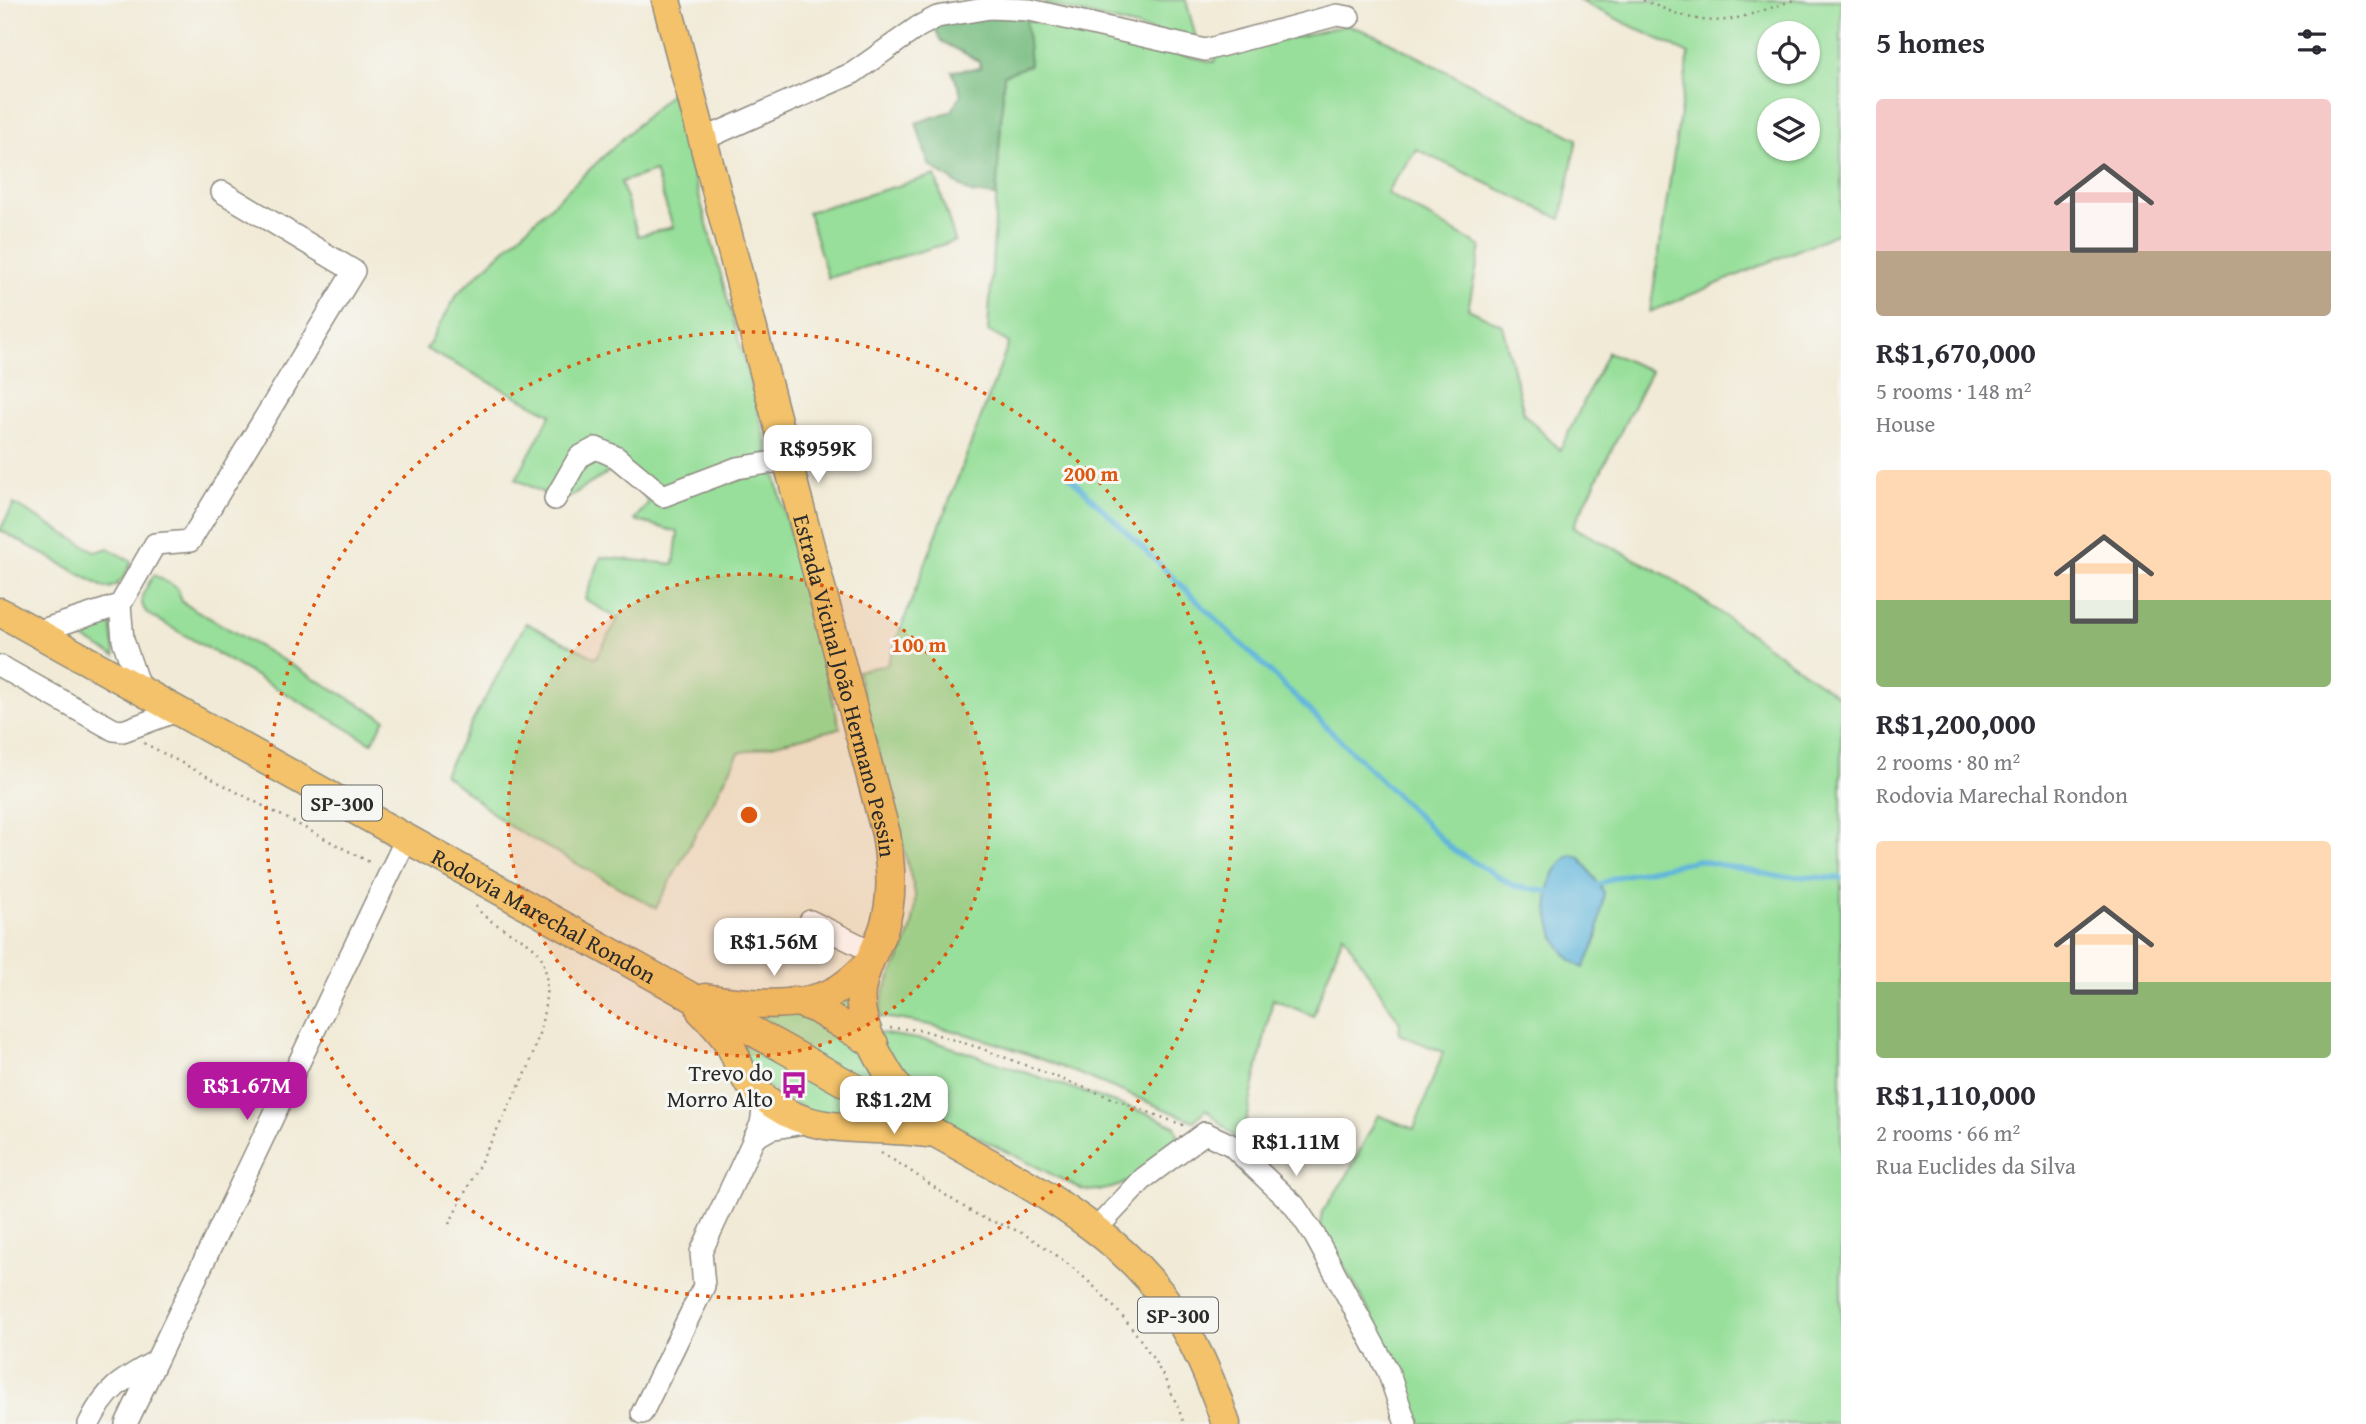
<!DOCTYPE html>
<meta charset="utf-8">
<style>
:root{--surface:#fff;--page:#f7f7f7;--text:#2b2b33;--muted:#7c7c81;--accent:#b5179e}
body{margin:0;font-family:"Gentium Book Plus",serif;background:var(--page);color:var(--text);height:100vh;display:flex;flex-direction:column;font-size:26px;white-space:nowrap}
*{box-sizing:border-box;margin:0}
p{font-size:23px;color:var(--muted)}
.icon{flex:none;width:38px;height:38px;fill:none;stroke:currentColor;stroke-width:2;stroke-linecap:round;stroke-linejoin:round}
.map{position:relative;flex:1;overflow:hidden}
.details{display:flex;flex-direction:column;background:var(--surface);width:525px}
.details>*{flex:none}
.fabs{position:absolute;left:1757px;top:21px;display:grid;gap:14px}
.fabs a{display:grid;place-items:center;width:63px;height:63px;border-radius:50%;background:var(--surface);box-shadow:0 2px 5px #0004;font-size:35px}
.price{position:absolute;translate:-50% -60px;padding:0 16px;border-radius:14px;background:#fff;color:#222;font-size:23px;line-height:46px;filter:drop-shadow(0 2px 4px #0008)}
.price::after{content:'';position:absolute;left:50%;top:42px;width:21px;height:16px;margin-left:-10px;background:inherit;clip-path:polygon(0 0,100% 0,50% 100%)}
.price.on{background:var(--accent);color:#fff}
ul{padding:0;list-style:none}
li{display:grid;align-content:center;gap:14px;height:371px;padding:0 35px}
li span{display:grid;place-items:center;height:217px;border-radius:7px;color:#555}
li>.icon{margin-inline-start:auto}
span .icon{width:126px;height:126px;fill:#fffc;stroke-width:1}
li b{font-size:30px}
h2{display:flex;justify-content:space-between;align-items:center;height:84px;padding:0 35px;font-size:30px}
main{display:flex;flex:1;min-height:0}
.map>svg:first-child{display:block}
</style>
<main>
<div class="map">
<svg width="1841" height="1424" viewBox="0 0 1841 1424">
<rect width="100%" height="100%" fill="#f6f6f2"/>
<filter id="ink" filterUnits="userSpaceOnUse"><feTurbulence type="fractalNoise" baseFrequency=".0143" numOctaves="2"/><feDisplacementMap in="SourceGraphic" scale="14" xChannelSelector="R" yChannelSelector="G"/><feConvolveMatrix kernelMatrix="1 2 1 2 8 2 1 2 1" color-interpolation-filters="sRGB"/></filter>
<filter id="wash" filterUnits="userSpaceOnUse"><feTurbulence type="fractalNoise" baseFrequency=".00686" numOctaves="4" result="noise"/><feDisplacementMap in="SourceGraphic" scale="28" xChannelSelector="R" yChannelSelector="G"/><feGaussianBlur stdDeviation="1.57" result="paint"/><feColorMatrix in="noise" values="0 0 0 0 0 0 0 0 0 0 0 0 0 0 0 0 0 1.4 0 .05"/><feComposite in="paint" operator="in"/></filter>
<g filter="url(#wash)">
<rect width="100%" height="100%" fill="#f1ead6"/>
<g fill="#97df9a" stroke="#618562" stroke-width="2" fill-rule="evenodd">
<path d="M1043 0H1186L1197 42 1046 4Z"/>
<path d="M1578 0H1841V232L1650 312 1689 54ZM1769 33H1808V72H1769ZM1769 110H1808V149H1769Z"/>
<path d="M984 16 1028 20 1214 62 1216 55 1348 25 1378 36 1577 139 1561 219 1416 149C1407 165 1395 176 1387 193L1481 247 1468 309 1502 325 1524 414 1560 450 1608 352 1651 371 1573 527 1668 576 1841 698V1424H1415C1398 1353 1356 1288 1320 1225L1322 1212 1348 1174 1378 1115 1414 1129 1443 1052 1399 1034 1400 1023 1343 934 1313 1016 1273 999 1241 1143 1206 1109 1194 1121C1095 1082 986 1028 880 1017 881 984 896 971 907 941 914 925 915 910 915 893L857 671 887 665 1009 343 988 331 1004 75Z"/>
<path d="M671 93 769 451 765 456 774 471 840 728 739 753 656 908 509 826 444 774 526 623 596 658 618 619 585 599 601 557 674 564 678 532 634 520 648 504 643 491 617 467 561 502 516 479 551 414 426 349 458 293ZM655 171 673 227 638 236 621 182Z"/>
<path d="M935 175 955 241 828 278 808 212Z"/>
<path d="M14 504 96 552 108 548 132 562C125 574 121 588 105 588L0 530Z"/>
<path d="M154 575 177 588 182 602 385 719 372 743 148 614C135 601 146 588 154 575Z"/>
<path d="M111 621 115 656 79 636 80 632Z"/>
<path d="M846 990 882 1069 881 1103 870 1115 827 1122 747 1075 743 1030 765 1009Z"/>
<path d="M873 1032 936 1042 1151 1115 1175 1126 1179 1139C1148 1166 1128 1195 1083 1190L927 1112Z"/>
</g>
<path fill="#79be82" stroke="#527456" stroke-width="2" d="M1025 5 1030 65 1004 75 996 196 971 193 929 165 916 123 952 111 961 94 952 71 981 68 979 61 941 41 928 12Z"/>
<path fill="#5fb5db" stroke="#457083" stroke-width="2" d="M1571 855 1580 857 1604 892 1597 939 1584 968C1545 953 1533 876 1571 855Z"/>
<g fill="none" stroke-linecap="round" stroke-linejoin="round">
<g stroke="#5fb5db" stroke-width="5">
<path d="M1070 477 1452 849 1514 886 1552 892"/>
<path d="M1595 886 1617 877 1697 860 1776 876 1841 878"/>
</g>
</g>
</g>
<g filter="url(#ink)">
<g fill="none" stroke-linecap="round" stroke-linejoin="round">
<defs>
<g id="minor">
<path d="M704 139 853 73 918 27 937 17 990 8 1030 10 1205 50 1337 15 1349 17"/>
<path d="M555 499 579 457 596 448 616 457 663 496 737 468 786 460"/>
<path d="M36 632 120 605"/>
<path d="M0 666 114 730 123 731 177 711"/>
<path d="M140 690 123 640 120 605 155 544 190 541 354 271 222 192"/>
<path d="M810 921 873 952"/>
<path d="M754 1138 770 1129 809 1122"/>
<path d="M1097 1228 1144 1178 1205 1133 1231 1145 1294 1205 1315 1236 1388 1371 1406 1424"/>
<path d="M642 1413 704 1286 701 1252 761 1124 765 1097"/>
<path d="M89 1424C106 1388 122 1380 156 1361"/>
<path d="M126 1424 406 839"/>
</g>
<g id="major">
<path id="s1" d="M666 0 886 834C891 867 894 898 883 930 875 951 864 968 861 991 856 1031 896 1090 923 1118"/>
<path id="s2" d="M0 612 1020 1180C1131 1245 1186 1300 1226 1424"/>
<path d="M705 998C742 1004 799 1009 833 992 846 986 857 975 867 965"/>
<path d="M795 1001 816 1009 874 1044"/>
<path d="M701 1011C712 1022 725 1035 732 1049 738 1061 740 1073 749 1083 801 1141 859 1123 926 1133"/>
</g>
</defs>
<use href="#minor" stroke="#8e8a80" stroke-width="24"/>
<use href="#major" stroke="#8e8a80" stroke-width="31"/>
<g stroke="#8e8a80" stroke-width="2.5" stroke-dasharray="2 5" stroke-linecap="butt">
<path d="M1643 0C1713 31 1723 24 1794 0"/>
<path d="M144 743 373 864"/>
<path d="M890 1028 922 1030 980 1048 1185 1126"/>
<path d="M881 1153C914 1171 941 1194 974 1213 991 1223 1011 1226 1027 1236 1099 1279 1157 1345 1184 1424"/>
<path d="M449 1224 528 1069C538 1040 558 979 538 952 531 943 520 938 511 933 497 924 481 918 474 902"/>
</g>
<use href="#minor" stroke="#fff" stroke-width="21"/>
<use href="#major" stroke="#f3c26a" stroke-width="28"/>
</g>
</g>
<circle cx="749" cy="815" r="241" fill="#df570e" fill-opacity=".12"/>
<g fill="none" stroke="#df570e" stroke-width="3.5" stroke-dasharray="3.5 7">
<circle cx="749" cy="815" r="241"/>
<circle cx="749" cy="815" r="483"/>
</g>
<defs>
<symbol id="bus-bare" viewBox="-9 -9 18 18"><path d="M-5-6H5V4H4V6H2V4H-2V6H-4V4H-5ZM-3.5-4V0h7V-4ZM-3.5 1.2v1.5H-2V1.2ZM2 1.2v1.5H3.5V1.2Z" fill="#b5179e" stroke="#f6f6f2" stroke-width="2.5" paint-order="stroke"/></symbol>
</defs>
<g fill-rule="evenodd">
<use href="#bus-bare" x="775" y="1066" width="38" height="38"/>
</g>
<g text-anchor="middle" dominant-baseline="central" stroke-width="6" stroke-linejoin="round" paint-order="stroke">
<g fill="#f6f6f2" stroke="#686867" stroke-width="2">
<rect x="302" y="785.5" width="80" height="35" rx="5"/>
<rect x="1138" y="1297.5" width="80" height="35" rx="5"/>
</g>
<g font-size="21" font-weight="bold" fill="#2b2b2b">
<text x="342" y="803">SP-300</text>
<text x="1178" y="1315">SP-300</text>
</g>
<g font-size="23" fill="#2b2b2b" stroke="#f6f6f2">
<text stroke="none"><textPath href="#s1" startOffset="709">Estrada Vicinal João Hermano Pessin</textPath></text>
<text stroke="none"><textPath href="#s2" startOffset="623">Rodovia Marechal Rondon</textPath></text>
</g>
<g font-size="23" fill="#2b2b2b" stroke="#f6f6f2" text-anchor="end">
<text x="773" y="1072">Trevo do<tspan x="773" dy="26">Morro Alto</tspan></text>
</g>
</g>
<circle cx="749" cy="815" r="10" fill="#df570e" stroke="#f6f6f2" stroke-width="3.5"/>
<g font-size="21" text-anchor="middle" font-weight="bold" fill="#df570e" stroke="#f6f6f2" stroke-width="6" stroke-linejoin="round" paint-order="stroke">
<text x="1091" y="481">200 m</text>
<text x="919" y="652">100 m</text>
</g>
</svg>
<div class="fabs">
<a><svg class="icon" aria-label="locate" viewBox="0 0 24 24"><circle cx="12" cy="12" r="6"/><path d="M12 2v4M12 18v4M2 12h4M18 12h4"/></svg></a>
<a><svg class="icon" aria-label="layers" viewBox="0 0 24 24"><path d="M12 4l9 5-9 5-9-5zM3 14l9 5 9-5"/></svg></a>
</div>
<b class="price" style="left:818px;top:485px">R$959K</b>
<b class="price" style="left:774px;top:978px">R$1.56M</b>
<b class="price on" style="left:247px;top:1122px">R$1.67M</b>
<b class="price" style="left:894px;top:1136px">R$1.2M</b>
<b class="price" style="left:1296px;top:1178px">R$1.11M</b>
</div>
<section class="details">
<h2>5 homes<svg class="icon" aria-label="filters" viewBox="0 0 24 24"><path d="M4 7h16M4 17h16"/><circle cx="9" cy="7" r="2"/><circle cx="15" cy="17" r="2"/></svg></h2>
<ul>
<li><span style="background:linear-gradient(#f6c9c9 70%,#b9a48a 0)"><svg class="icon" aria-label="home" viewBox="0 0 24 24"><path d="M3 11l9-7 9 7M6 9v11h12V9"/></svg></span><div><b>R$1,670,000</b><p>5 rooms · 148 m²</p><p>House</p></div></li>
<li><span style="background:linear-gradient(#ffd9b3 60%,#8fb573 0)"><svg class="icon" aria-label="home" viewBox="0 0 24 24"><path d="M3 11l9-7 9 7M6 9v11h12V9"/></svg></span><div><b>R$1,200,000</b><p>2 rooms · 80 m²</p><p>Rodovia Marechal Rondon</p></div></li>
<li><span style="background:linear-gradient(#ffd9b3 65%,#8fb573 0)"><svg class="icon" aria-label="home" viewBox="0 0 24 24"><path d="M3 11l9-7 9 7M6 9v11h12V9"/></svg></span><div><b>R$1,110,000</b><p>2 rooms · 66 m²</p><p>Rua Euclides da Silva</p></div></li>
</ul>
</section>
</main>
